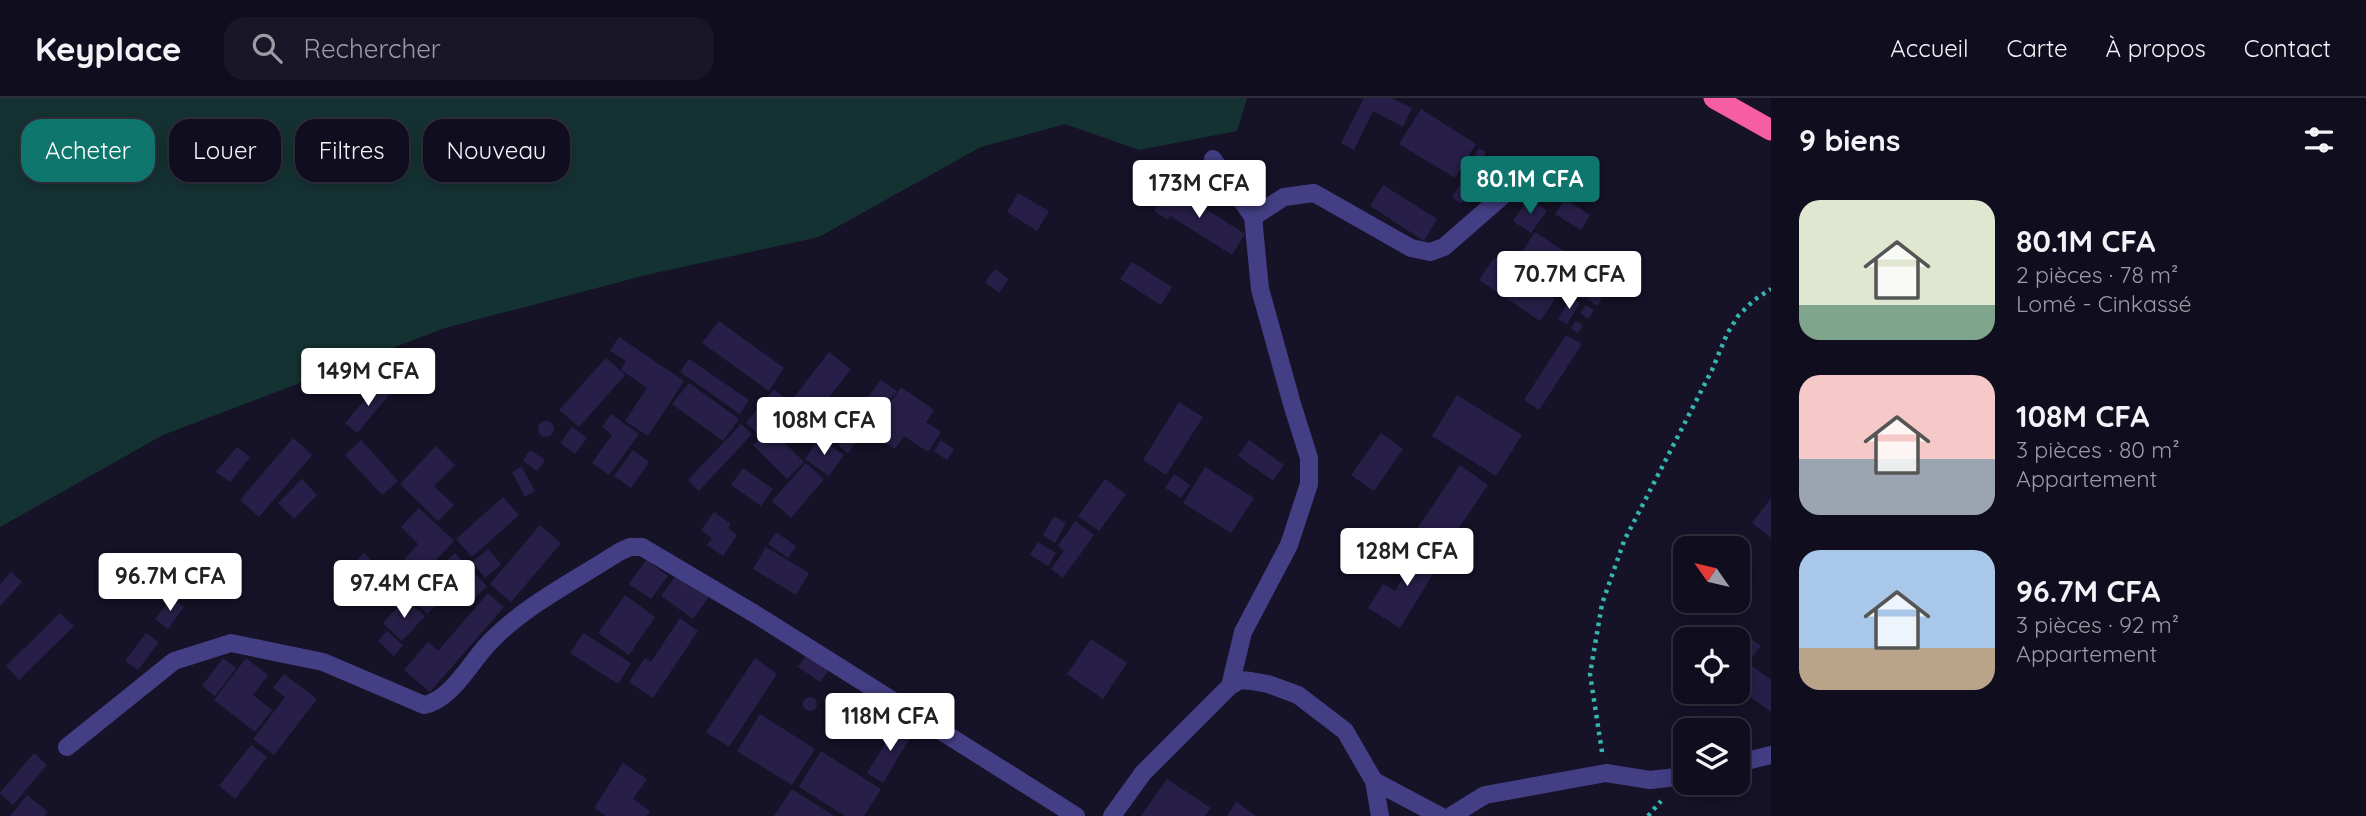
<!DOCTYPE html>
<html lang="fr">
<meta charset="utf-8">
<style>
:root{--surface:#100e1e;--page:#191727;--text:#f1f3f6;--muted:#9c9ca4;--line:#302e3c;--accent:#0f766e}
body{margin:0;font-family:Quicksand,sans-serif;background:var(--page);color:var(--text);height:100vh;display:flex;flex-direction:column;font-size:26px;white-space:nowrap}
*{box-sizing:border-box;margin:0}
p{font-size:23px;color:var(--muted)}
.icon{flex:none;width:38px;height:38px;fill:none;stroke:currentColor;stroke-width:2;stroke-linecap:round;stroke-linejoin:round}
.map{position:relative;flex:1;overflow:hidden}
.side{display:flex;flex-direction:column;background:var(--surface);width:595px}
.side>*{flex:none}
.hud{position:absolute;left:21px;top:21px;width:665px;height:63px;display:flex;gap:14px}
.needle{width:46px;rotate:304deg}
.tools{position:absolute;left:1673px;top:438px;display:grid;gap:14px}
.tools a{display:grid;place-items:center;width:77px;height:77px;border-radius:14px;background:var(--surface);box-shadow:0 4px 18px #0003,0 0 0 2px var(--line);font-size:35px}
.price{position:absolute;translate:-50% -60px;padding:0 16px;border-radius:7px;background:#fff;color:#222;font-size:23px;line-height:46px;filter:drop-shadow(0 2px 4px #0008)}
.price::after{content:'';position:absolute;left:50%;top:42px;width:21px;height:16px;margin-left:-10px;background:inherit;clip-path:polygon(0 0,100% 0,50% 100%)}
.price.current{background:var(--accent);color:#fff}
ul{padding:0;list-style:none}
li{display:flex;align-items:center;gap:21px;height:175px;padding:0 28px}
li span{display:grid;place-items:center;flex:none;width:196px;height:140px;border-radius:21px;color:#555}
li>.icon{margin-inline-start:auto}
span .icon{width:84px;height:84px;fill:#fffc;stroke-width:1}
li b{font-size:30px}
h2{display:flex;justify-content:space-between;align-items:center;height:84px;padding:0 28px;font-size:30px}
.tag{padding:0 24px;border-radius:21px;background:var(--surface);box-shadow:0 4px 18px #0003,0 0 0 2px var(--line);font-size:24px;line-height:63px}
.tag.current{background:var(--accent);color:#fff}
header{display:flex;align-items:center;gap:42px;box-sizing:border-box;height:98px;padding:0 35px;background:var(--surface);border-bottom:2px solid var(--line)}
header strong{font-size:33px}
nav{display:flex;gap:38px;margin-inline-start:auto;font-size:24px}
.search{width:490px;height:63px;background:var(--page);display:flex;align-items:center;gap:18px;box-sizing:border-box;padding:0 24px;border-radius:21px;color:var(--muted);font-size:26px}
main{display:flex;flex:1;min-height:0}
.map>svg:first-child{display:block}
</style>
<header>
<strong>Keyplace</strong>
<div class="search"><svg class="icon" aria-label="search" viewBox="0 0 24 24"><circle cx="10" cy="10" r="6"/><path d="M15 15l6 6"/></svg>Rechercher</div>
<nav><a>Accueil</a><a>Carte</a><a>À propos</a><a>Contact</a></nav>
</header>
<main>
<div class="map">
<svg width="1771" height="718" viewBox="0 0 1771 718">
<rect width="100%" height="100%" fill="#161228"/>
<path fill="#153232" d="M0 0H1247L1237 33 1139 52 1065 26 981 49 819 139 646 177 445 230 163 337 0 429Z"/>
<g fill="#281f48">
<path d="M1364 0H1391L1412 10 1403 29 1373 13 1354 52 1341 45Z"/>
<path d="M1421 11 1476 46 1455 80 1399 46Z"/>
<path d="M1479 50 1486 54 1476 69 1470 65Z"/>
<path d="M1542 84 1556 92 1547 106 1534 97Z"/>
<path d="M1461 85 1471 92 1461 106 1452 99Z"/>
<path d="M1383 87 1437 121 1424 143 1370 108Z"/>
<path d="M1170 88 1245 136 1232 157 1170 118 1168 122 1154 113Z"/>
<path d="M1018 95 1049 113 1037 133 1007 114Z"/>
<path d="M1529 100 1547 113 1531 135 1513 123Z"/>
<path d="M1565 101 1590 117 1581 132 1555 116Z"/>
<path d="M1535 134 1578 162 1570 175 1554 164 1546 175 1519 158Z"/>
<path d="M1494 160 1555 201 1540 223 1479 182Z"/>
<path d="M1132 164 1172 189 1161 207 1120 181Z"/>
<path d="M995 171 1009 181 999 195 985 184Z"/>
<path d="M1579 186 1588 193 1583 201 1573 194Z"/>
<path d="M1591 194 1602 200 1597 208 1587 201Z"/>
<path d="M1571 200 1580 205 1567 226 1558 221Z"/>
<path d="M1586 207 1594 212 1588 221 1580 215Z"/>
<path d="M719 223 784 270 769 293 702 245Z"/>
<path d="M1576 223 1583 228 1578 235 1571 230Z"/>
<path d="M1566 237 1582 246 1539 312 1524 302Z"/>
<path d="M619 239 684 283 648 338 625 323 647 290 621 272 626 263 610 253Z"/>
<path d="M829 254 851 271 810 324 788 307Z"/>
<path d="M606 260 625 277 579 329 559 312Z"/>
<path d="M689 261 749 302 740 316 680 274Z"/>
<path d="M881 282 897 293 873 325 863 318 874 304 868 299Z"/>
<path d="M689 285 739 321 723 343 672 306Z"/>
<path d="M378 286 390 296 357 335 345 325Z"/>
<path d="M901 289 934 312 926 324 941 334 928 354 904 338 895 351 870 335Z"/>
<path d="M774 291 786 301 758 336 746 325Z"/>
<path d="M1457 297 1522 337 1496 378 1432 338Z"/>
<path d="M1179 304 1203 319 1166 377 1143 362Z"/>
<path d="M611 316 639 336 609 377 592 365 612 337 602 329Z"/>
<path d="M860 320 869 328 848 355 838 347Z"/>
<circle cx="546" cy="331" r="8"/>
<path d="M741 326 752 336 699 393 688 382Z"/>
<path d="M572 329 587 340 575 356 560 345Z"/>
<path d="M770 330 804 364 787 381 753 347Z"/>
<path d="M1381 335 1403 351 1374 393 1351 377Z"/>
<path d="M293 340 312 357 259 419 240 402Z"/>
<path d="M819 340 844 357 829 378 805 361Z"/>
<path d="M361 342 398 383 382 397 345 357Z"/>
<path d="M941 342 954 351 947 362 934 353Z"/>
<path d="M1249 342 1284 367 1273 383 1238 358Z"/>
<path d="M436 348 455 367 434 388 454 407 438 423 400 386Z"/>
<path d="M237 349 250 359 230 384 216 374Z"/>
<path d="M530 352 545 362 537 373 523 363Z"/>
<path d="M633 352 649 364 631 390 614 378Z"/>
<path d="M806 365 824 381 791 420 772 403Z"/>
<path d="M1460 367 1488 387 1445 450 1417 431Z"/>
<path d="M522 369 535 393 525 399 512 374Z"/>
<path d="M1205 369 1254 400 1231 435 1183 405Z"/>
<path d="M743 370 773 391 761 408 731 387Z"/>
<path d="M1174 376 1190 387 1181 400 1165 390Z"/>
<path d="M302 381 317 397 294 421 278 405Z"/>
<path d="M1105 381 1126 396 1099 433 1078 418Z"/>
<path d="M503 399 519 417 472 459 456 441Z"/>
<path d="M1771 400V440L1752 425Z"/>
<path d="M419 410 454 443 418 481 401 465 418 446 401 429Z"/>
<path d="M714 414 731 426 728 430 737 437 723 458 707 447 712 440 701 432Z"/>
<path d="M1054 418 1066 425 1055 445 1043 437Z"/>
<path d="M1075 423 1094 437 1063 480 1051 471 1064 453 1058 448Z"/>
<path d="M540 427 561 445 511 504 490 486Z"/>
<path d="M776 434 796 448 788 460 768 446Z"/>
<circle cx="1396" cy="449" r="10"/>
<path d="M1038 444 1056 455 1048 468 1030 457Z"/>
<path d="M1424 446 1444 458 1400 530 1368 510 1383 486 1395 493Z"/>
<path d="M766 449 809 475 796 497 753 471Z"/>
<path d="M488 451 501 466 485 480 472 464Z"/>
<path d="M364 455 380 471 370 482 353 466Z"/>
<path d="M455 455 487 488 468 507 452 491 427 516 410 498Z"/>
<path d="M646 462 668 478 651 501 629 486Z"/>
<path d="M405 471 417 484 408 492 396 480Z"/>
<path d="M11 474 22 484 0 508V486Z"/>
<path d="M677 476 709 499 693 521 661 498Z"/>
<circle cx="386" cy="493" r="7"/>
<path d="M488 495 504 509 430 594 404 572 428 544 438 553Z"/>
<path d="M625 497 655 519 629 557 598 535Z"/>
<path d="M172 500 184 509 168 531 155 521Z"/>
<path d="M405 501 425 518 402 543 383 525Z"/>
<path d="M60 515 74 528 19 582 6 568Z"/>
<path d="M680 520 698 533 653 600 629 584 645 560 651 564Z"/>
<path d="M387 533 403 547 394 558 378 543Z"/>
<path d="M146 535 159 544 138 572 125 563Z"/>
<path d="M583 535 631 565 618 586 570 555Z"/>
<path d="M1746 537 1761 548 1752 560 1738 550Z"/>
<path d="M1091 541 1127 565 1103 601 1067 576Z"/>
<path d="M808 555 830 571 820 584 798 569Z"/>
<path d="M223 560 236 570 215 598 202 588Z"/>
<path d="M246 560 268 577 253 597 272 612 255 634 214 602Z"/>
<path d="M755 560 777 576 729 649 706 634Z"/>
<path d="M1748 565 1771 582V614L1738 590V580Z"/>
<path d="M284 576 317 601 274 657 253 641 285 599 273 590Z"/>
<circle cx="810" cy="606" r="7"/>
<path d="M760 616 815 651 792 687 737 653Z"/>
<path d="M898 625 913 635 883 685 867 675Z"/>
<path d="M251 647 267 659 235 701 219 688Z"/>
<path d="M821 653 881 691 864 718H845L799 689Z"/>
<path d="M34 655 47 667 13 707 0 695Z"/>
<path d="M623 665 647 681 633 701 650 713 647 718H606L594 710Z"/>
<path d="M1167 681 1211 710 1205 718H1141Z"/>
<path d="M792 691 834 718H774Z"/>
<path d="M27 697 48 714 45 718H10Z"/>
<path d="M1236 704 1256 718H1227Z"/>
</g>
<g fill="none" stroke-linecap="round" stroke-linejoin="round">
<g stroke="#37b5b1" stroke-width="4.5" stroke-dasharray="3.5 5" stroke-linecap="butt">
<path d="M1602 654 1590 576 1602 506 1624 443 1712 272 1727 236 1738 218 1754 202 1771 191"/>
<path d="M1648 718 1661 703"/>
</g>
<g stroke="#443f85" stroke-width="18">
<path d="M1213 61 1253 119 1260 191 1292 306 1309 360V386L1289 447 1243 534 1230 588"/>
<path d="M1253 119 1284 99 1314 95 1411 150 1430 154 1444 149 1515 87"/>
<path d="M67 649 174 563 231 545 323 564 424 607C452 601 469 566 489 545 525 507 576 482 619 454L630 449H642L755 516 1076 718"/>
<path d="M1738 665 1771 657"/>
<path d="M1374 683 1440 718"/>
<path d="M1112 718 1143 675 1230 588 1240 582 1251 583 1268 586 1298 597 1345 633 1374 683 1380 718"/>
<path d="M1451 718 1485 697 1606 675 1650 682 1685 678"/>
</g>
<path stroke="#f75da2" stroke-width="21" d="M1714 0 1771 32"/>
</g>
</svg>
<div class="tools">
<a><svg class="needle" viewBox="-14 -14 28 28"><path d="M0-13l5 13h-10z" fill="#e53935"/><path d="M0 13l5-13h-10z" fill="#9c9ca4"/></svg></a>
<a><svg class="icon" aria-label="locate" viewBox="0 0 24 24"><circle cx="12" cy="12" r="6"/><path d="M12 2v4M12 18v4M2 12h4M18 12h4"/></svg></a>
<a><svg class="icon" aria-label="layers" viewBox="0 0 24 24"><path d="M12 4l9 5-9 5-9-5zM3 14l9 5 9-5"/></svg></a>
</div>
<b class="price current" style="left:1530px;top:118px">80.1M CFA</b>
<b class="price" style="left:1199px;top:122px">173M CFA</b>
<b class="price" style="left:1569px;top:213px">70.7M CFA</b>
<b class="price" style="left:368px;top:310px">149M CFA</b>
<b class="price" style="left:824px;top:359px">108M CFA</b>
<b class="price" style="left:1407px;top:490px">128M CFA</b>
<b class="price" style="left:170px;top:515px">96.7M CFA</b>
<b class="price" style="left:404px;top:522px">97.4M CFA</b>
<b class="price" style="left:890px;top:655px">118M CFA</b>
<div class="hud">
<a class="tag current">Acheter</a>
<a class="tag">Louer</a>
<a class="tag">Filtres</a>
<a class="tag">Nouveau</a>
</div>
</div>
<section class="side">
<h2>9 biens<svg class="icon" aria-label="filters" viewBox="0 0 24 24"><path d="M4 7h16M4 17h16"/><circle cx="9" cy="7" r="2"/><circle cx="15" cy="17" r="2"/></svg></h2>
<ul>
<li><span style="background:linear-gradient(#dfe7d0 75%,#7fa58c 0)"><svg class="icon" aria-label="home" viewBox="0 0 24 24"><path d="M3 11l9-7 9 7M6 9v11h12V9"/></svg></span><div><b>80.1M CFA</b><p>2 pièces · 78 m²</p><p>Lomé - Cinkassé</p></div></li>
<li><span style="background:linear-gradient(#f6c9c9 60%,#9aa5b1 0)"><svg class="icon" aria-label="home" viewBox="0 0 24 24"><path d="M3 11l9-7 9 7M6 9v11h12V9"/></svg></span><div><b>108M CFA</b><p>3 pièces · 80 m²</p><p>Appartement</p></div></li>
<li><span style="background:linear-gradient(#a9c7e8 70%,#b9a48a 0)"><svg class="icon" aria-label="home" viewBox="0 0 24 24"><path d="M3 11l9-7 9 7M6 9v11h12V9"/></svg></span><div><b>96.7M CFA</b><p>3 pièces · 92 m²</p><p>Appartement</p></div></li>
</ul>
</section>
</main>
